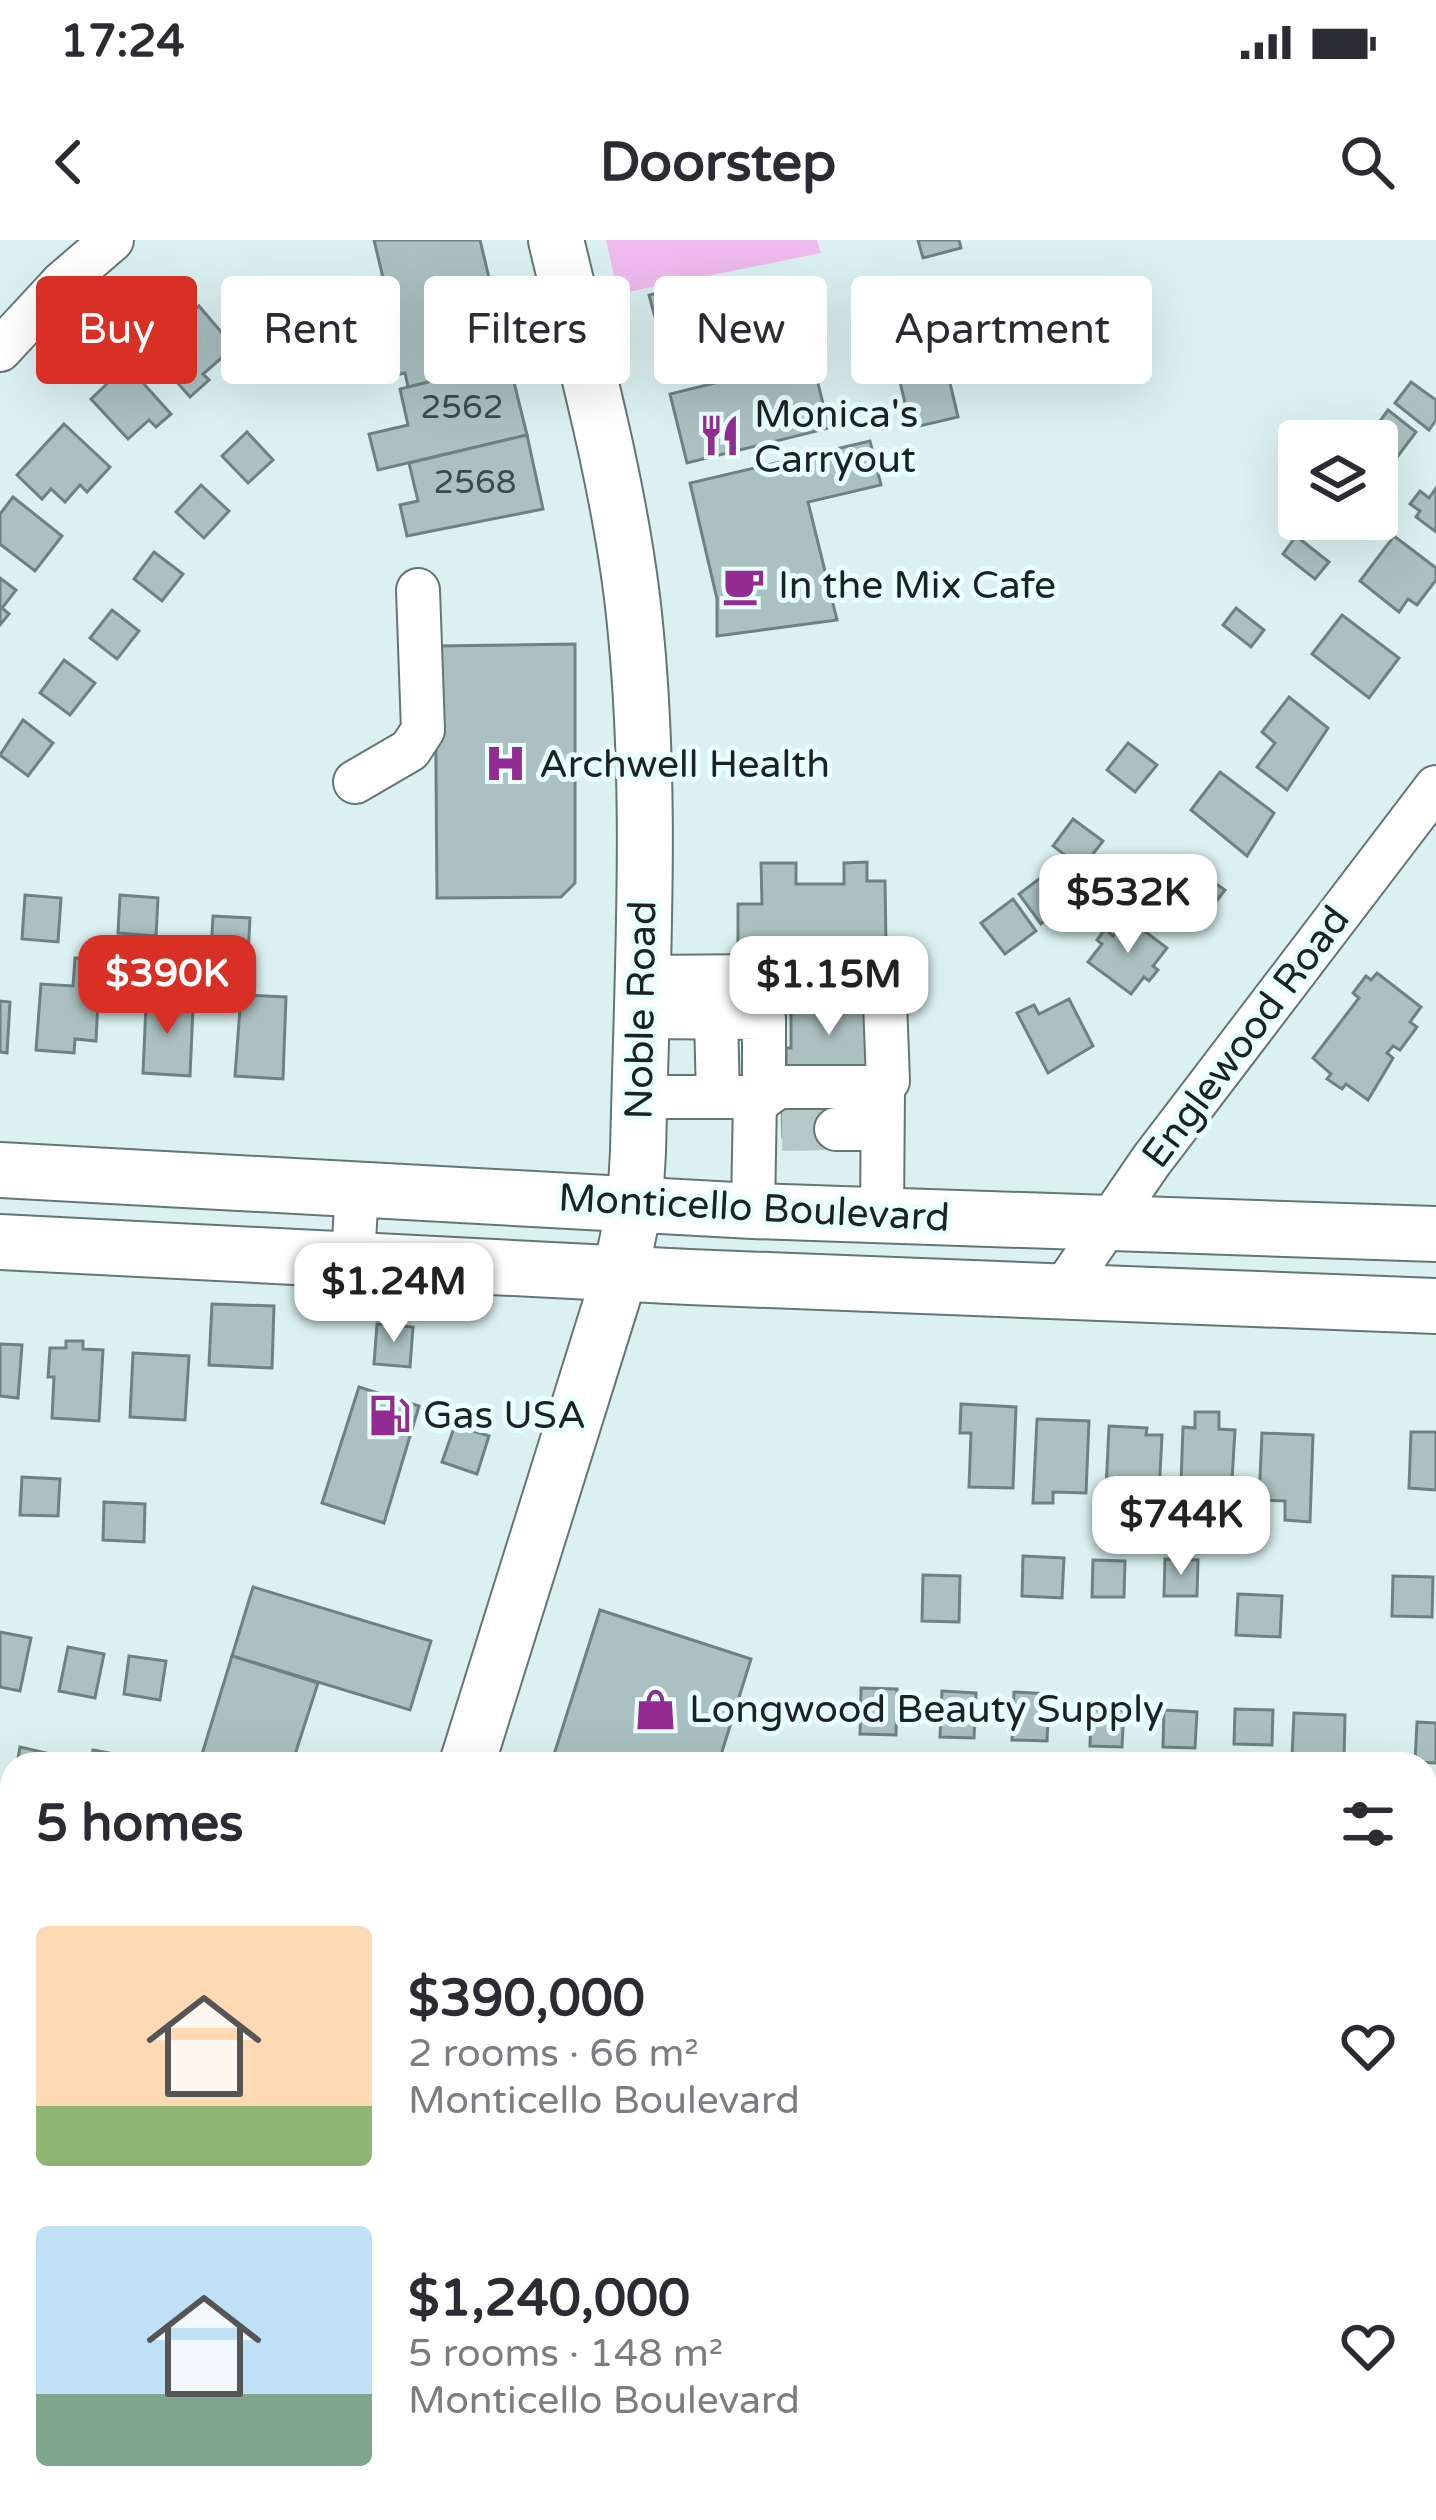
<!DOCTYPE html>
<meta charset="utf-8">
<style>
:root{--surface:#fff;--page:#f2f2f3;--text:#2b2b33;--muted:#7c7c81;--accent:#d93025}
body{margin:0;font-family:"Varela Round",sans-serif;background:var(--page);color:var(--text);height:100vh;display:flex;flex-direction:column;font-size:45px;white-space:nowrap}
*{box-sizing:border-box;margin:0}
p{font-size:39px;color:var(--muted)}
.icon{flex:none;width:66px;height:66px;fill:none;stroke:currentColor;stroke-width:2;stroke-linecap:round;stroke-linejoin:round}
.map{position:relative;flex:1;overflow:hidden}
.drawer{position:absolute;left:0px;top:1512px;width:1437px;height:768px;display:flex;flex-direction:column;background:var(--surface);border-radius:36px 36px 0 0;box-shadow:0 12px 48px #0002}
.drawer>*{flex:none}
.hud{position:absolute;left:36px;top:36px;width:1365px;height:108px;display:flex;gap:24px}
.buttons{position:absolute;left:1278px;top:180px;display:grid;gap:24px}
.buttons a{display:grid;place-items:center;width:120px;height:120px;border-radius:12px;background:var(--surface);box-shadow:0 12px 48px #0002;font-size:60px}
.price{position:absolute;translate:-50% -102px;padding:0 27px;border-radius:24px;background:#fff;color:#222;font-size:39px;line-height:78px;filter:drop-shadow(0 3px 6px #0008)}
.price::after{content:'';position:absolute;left:50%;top:72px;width:36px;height:27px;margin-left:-18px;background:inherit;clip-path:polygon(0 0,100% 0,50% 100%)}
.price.selected{background:var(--accent);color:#fff}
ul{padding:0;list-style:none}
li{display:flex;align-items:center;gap:36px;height:300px;padding:0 36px}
li span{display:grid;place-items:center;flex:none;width:336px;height:240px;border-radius:12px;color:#555}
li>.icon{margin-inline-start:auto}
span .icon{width:144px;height:144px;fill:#fffc;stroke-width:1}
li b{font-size:51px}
h2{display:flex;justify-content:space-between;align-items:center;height:144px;padding:0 36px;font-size:51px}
.chip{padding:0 42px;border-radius:12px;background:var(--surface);box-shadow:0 12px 48px #0002;font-size:42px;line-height:108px}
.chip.selected{background:var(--accent);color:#fff}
.status{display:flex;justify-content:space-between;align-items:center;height:84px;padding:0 60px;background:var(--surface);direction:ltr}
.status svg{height:33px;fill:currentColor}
header{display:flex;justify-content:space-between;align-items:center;height:156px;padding:0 36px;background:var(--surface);font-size:54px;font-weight:700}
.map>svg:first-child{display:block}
</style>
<div class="status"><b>17:24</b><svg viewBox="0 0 49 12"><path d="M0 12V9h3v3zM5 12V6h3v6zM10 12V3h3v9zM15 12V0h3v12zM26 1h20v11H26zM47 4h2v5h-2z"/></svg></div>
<header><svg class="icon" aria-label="back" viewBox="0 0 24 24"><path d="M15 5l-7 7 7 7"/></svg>Doorstep<svg class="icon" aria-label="search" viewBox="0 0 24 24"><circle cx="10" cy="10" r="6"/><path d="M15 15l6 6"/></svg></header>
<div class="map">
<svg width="1436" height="2280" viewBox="0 0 1436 2280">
<rect width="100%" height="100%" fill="#dbf1f1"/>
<path fill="#efbaed" d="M606 0H817L821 13 618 54Z"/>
<g fill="#abc0c0" stroke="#6e8281" stroke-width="3">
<path d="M374 0H480L509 122 408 147 405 133 391 136 380 92 395 88Z"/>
<path d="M918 0H959L961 8 923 18Z"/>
<path d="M717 38 732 101 666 118 649 55Z"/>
<path d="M199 66 234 107 203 134 209 140 190 157 141 102 156 90 163 98Z"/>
<path d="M937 88 958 177 911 188 890 100Z"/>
<path d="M812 119 829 188 687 223 670 154Z"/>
<path d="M509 122 527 195 378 230 369 194 408 185 400 149Z"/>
<path d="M127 125 171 174 156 187 149 180 128 199 91 159Z"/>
<path d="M1411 142 1436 160V180L1429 190 1395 163Z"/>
<path d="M1388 170 1416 192 1395 220 1377 207V201L1367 199Z"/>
<path d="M64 184 110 227 87 252 80 245 65 262 51 249 42 259 17 235Z"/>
<path d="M247 192 273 220 248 243 222 216Z"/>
<path d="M527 195 543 269 407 296 400 265 418 261 409 223Z"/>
<path d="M870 201 881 245 808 262 837 380 717 396V359L690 243Z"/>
<path d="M201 245 229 271 204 298 176 272Z"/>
<path d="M1436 248V292L1416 277 1420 271 1410 264 1420 251 1429 258Z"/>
<path d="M13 257 62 296 35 331 0 304V274Z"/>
<path d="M1296 296 1329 322 1315 339 1283 314Z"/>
<path d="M1394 296 1436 328V340L1417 365 1408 359 1399 372 1360 341Z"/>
<path d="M154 312 183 334 162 361 134 339Z"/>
<path d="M0 338 16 350 2 368 9 374 0 385Z"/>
<path d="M1236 368 1264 390 1251 407 1223 385Z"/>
<path d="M112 370 139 391 117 419 90 398Z"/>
<path d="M1342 375 1399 418 1369 458 1312 414Z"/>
<path d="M575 404V643L561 657 437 658 435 406Z"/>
<path d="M64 420 95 443 70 475 40 453Z"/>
<path d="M1289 457 1328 488 1287 550 1257 527 1275 503 1262 492Z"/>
<path d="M23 480 53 503 28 536 0 515Z"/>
<path d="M1128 503 1157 525 1135 552 1107 530Z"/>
<path d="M1220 532 1274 573 1247 616 1191 570Z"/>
<path d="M1073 579 1103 601 1082 628 1053 606Z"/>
<path d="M1176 617 1225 650 1214 664 1207 658 1187 685 1138 647 1155 624 1164 632Z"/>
<path d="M867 622V641H885L886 705H852V724L738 725V664H762L761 623H796V644H844V623Z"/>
<path d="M1051 630 1073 660 1041 684 1019 654Z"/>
<path d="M25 655 61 658 58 702 22 699Z"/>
<path d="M120 655 158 658 156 696 118 693Z"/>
<path d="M1013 659 1036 691 1005 714 981 683Z"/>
<path d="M213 676 250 678 248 716 211 714Z"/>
<path d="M1127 678 1167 708 1153 726 1158 730 1149 741 1144 737 1131 754 1088 722 1102 704 1097 700 1105 689 1113 696Z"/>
<path d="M75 718 100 720 96 801 75 799 74 813 36 810 41 744 73 746Z"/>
<path d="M1377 733 1421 767 1410 782 1417 787 1400 810 1393 806 1387 813 1393 818 1368 860 1346 844 1342 849 1327 839 1331 834 1313 818 1359 758 1353 753 1366 736 1371 740Z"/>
<path d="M152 747 170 748 169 767 193 768 190 836 143 833 146 765H152Z"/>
<path d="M241 755 286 757 283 839 235 836Z"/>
<path d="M869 757V835L786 840V808H791V758Z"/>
<path d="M1069 759 1093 806 1048 833 1017 773 1034 765 1039 774Z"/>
<path d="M0 761 10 762 7 813 0 812Z"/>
<path d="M836 851V896L783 897 782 852Z"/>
<path d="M212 1064 274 1066 272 1128 209 1125Z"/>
<path d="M377 1084 413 1087 410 1127 374 1124Z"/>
<path d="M66 1101H83V1109L103 1110 99 1181 52 1178 54 1137H48L50 1108H66Z"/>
<path d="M0 1104 22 1105 18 1158 0 1156Z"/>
<path d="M133 1113 189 1116 185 1180 130 1177Z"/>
<path d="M359 1147 419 1166 384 1283 322 1263Z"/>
<path d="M961 1164 1016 1167 1013 1248 969 1247 971 1193H960Z"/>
<path d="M1195 1172H1219V1189L1235 1190 1230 1273 1180 1271 1183 1187 1195 1188Z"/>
<path d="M1037 1179 1089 1181 1086 1253 1053 1252V1263H1033Z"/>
<path d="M455 1185 489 1196 477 1234 442 1222Z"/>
<path d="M1109 1186 1147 1188 1146 1195H1162L1159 1254 1140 1253V1269H1120L1121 1251H1106Z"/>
<path d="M1411 1192H1436V1250L1409 1248Z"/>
<path d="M1262 1193 1313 1195 1310 1282 1285 1280V1261L1259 1260Z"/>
<path d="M22 1237 60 1239 58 1276 20 1275Z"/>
<path d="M104 1262 145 1264 144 1302 103 1300Z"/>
<path d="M1023 1316 1064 1318 1062 1358 1022 1356Z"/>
<path d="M1165 1319 1198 1320 1197 1356H1164Z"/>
<path d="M1093 1320 1125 1321 1124 1357H1092Z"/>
<path d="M923 1335 960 1336 959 1382 922 1381Z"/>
<path d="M1393 1336 1433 1337 1432 1377 1392 1376Z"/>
<path d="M253 1347 431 1401 410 1470 232 1416Z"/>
<path d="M1238 1354 1282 1356 1280 1397 1236 1395Z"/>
<path d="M600 1370 751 1419 720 1518 739 1524H551Z"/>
<path d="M0 1392 31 1398 20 1451 0 1447Z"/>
<path d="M68 1407 104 1414 95 1458 59 1451Z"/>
<path d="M129 1416 166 1421 160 1460 124 1454Z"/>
<path d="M232 1416 318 1443 292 1524H199Z"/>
<path d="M861 1448 897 1449 896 1495 860 1494Z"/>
<path d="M942 1451 976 1453 974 1498 940 1497Z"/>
<path d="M1014 1452 1049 1454 1047 1501 1012 1500Z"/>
<path d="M1091 1469 1124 1470 1122 1507 1090 1506Z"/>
<path d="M1235 1469 1273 1470 1272 1505 1234 1504Z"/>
<path d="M1164 1470 1197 1472 1195 1508 1163 1507Z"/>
<path d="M1294 1473 1345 1475 1344 1518 1292 1517Z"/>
<path d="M1417 1482 1436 1483V1523L1415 1522Z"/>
<path d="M20 1507 68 1518 66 1524H17Z"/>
<path d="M93 1510 141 1519 140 1524H90Z"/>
<path d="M0 1815 12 1817V1890L0 1889Z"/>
<path d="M0 2128 12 2132 11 2267 0 2264Z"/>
<path d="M72 2268H136L133 2280H69Z"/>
<path d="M587 2268H628L627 2280H587Z"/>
<path d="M342 2272 515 2279V2280H342Z"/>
</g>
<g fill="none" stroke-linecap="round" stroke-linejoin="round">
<path stroke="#b4c8c8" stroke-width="42" stroke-dasharray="42 21" stroke-linecap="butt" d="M782 890 836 889"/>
<defs>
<g id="minor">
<path d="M0 110 62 43 112 0"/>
<path d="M355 542 410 510 423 490 418 350"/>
<path d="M641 737 884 735 888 841 883 847"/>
<path d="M640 777 764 778V857"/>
<path d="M716 777 718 857"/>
<path d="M638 857H764L778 847H883L882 976"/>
<path d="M836 889H880"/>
<path d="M753 971 755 857"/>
<path d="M353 1019 357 948"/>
<path d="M1062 1051 1151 921 1436 547"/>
<path d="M0 1689 12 1691"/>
<path d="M1425 1759H1436"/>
</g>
<g id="major">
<path d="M0 930 753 971 1436 994"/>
<path d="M0 1002 689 1037 1436 1066"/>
<path d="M467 1524 621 1031 635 963 638 912C642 728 654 540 632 357 617 236 584 118 556 0"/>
<path d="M236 2280 239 2268"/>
</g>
</defs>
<use href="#minor" stroke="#637676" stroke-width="46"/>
<use href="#major" stroke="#637676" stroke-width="58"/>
<use href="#minor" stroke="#fff" stroke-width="42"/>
<use href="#major" stroke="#fff" stroke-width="54"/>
</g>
<defs>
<symbol id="restaurant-bare" viewBox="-9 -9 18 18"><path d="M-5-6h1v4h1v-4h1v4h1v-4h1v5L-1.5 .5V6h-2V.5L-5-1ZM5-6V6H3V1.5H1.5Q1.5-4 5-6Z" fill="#922c92" stroke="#e8fffe" stroke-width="2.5" paint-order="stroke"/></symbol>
<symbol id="cafe-bare" viewBox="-9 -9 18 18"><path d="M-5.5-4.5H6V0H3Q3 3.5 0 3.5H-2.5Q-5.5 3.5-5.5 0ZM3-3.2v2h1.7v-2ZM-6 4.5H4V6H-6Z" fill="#922c92" stroke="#e8fffe" stroke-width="2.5" paint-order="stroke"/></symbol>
<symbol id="hospital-bare" viewBox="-9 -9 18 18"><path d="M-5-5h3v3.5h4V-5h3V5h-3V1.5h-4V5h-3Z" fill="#922c92" stroke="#e8fffe" stroke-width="2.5" paint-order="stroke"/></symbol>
<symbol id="fuel-bare" viewBox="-9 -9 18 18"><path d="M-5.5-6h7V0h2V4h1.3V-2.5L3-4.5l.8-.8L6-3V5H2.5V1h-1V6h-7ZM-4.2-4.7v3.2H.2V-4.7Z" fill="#922c92" stroke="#e8fffe" stroke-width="2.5" paint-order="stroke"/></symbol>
<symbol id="shop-bare" viewBox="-9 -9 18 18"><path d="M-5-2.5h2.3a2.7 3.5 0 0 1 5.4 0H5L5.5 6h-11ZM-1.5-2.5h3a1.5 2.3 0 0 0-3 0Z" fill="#922c92" stroke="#e8fffe" stroke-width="2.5" paint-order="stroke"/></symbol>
</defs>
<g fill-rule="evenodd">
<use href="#restaurant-bare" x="690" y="166" width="59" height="59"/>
<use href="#cafe-bare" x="714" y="316" width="59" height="59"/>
<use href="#hospital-bare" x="476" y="494" width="59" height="59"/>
<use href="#fuel-bare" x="360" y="1146" width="59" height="59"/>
<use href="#shop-bare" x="626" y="1440" width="59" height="59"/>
</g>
<g text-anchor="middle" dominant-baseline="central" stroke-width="10" stroke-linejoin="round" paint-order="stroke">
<g font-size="33" fill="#3e4a4a">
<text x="462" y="167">2562</text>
<text x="475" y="242">2568</text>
</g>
<g font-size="39" fill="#1a2222" stroke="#e8fffe" text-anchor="start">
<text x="754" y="174">Monica's<tspan x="754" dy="45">Carryout</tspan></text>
<text x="778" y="345">In the Mix Cafe</text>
<text x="539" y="524">Archwell Health</text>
<text x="423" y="1175">Gas USA</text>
<text x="689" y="1469">Longwood Beauty Supply</text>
</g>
<g font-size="39" fill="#1a2222" stroke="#e8fffe">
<text transform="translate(641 770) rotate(-89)">Noble Road</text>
<text transform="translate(1246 797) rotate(-53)">Englewood Road</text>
<text transform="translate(754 968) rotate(3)">Monticello Boulevard</text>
</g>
</g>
</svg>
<div class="buttons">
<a><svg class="icon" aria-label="layers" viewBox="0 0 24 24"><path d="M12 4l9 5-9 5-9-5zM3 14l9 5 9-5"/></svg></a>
</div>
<b class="price" style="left:1128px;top:716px">$532K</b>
<b class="price selected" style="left:167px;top:797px">$390K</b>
<b class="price" style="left:829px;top:798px">$1.15M</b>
<b class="price" style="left:394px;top:1105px">$1.24M</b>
<b class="price" style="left:1181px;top:1338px">$744K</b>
<div class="hud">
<a class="chip selected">Buy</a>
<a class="chip">Rent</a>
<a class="chip">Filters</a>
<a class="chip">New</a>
<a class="chip">Apartment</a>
</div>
<section class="drawer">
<h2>5 homes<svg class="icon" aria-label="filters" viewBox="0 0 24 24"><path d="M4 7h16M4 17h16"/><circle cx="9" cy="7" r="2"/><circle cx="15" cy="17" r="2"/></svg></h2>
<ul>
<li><span style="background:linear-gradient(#ffd9b3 75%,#8fb573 0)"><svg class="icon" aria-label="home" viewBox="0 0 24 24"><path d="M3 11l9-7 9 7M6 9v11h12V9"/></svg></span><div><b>$390,000</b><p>2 rooms · 66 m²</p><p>Monticello Boulevard</p></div><svg class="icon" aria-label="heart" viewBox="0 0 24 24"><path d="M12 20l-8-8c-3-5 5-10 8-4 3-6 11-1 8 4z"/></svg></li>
<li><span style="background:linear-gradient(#bfe0f5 70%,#7fa58c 0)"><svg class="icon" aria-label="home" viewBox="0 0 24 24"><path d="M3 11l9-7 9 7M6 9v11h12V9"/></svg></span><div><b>$1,240,000</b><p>5 rooms · 148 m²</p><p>Monticello Boulevard</p></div><svg class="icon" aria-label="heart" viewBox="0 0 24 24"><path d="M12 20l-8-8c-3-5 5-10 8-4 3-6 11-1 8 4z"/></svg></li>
</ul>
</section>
</div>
